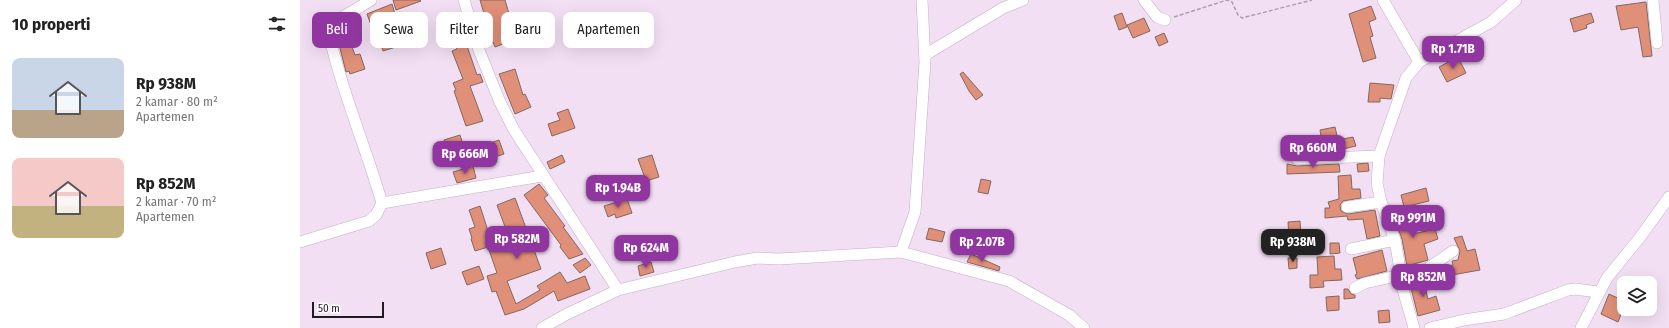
<!DOCTYPE html>
<html lang="id">
<meta charset="utf-8">
<style>
:root{--surface:#fff;--page:#f2f2f2;--text:#222;--muted:#767676;--accent:#9136a1}
body{margin:0;font-family:"Fira Sans Condensed",sans-serif;background:var(--page);color:var(--text);height:100vh;display:flex;flex-direction:column;font-size:15px;white-space:nowrap}
*{box-sizing:border-box;margin:0}
p{font-size:13px;color:var(--muted)}
.icon{flex:none;width:22px;height:22px;fill:none;stroke:currentColor;stroke-width:2;stroke-linecap:round;stroke-linejoin:round}
.map{position:relative;flex:1;overflow:hidden}
.side{display:flex;flex-direction:column;background:var(--surface);width:300px}
.side>*{flex:none}
.top-card{position:absolute;left:12px;top:12px;width:380px;height:36px;display:flex;gap:8px}
.tools{position:absolute;left:1317px;top:276px;display:grid;gap:8px}
.tools a{display:grid;place-items:center;width:40px;height:40px;border-radius:8px;background:var(--surface);box-shadow:0 4px 16px #0002;font-size:20px}
.scale{position:absolute;left:12px;bottom:10px;width:72px;box-sizing:border-box;padding-left:4px;border:2px solid #211a22;border-top:0;font-size:11px;line-height:14px;white-space:nowrap;color:#211a22;-webkit-text-stroke:3px #fff;paint-order:stroke}
.price{position:absolute;translate:-50% -34px;padding:0 9px;border-radius:8px;background:var(--accent);color:#fff;font-size:13px;line-height:26px;filter:drop-shadow(0 1px 2px #0008)}
.price::after{content:'';position:absolute;left:50%;top:24px;width:12px;height:9px;margin-left:-6px;background:inherit;clip-path:polygon(0 0,100% 0,50% 100%)}
.price.on{background:#222;color:#fff}
ul{padding:0;list-style:none}
li{display:flex;align-items:center;gap:12px;height:100px;padding:0 12px}
li span{display:grid;place-items:center;flex:none;width:112px;height:80px;border-radius:8px;color:#555}
li>.icon{margin-inline-start:auto}
span .icon{width:48px;height:48px;fill:#fffc;stroke-width:1}
li b{font-size:17px}
h2{display:flex;justify-content:space-between;align-items:center;height:48px;padding:0 12px;font-size:17px}
.tag{padding:0 14px;border-radius:8px;background:var(--surface);box-shadow:0 4px 16px #0002;font-size:14px;line-height:36px}
.tag.on{background:var(--accent);color:#fff}
main{display:flex;flex:1;min-height:0}
.map>svg:first-child{display:block}
</style>
<main>
<section class="side">
<h2>10 properti<svg class="icon" aria-label="filters" viewBox="0 0 24 24"><path d="M4 7h16M4 17h16"/><circle cx="9" cy="7" r="2"/><circle cx="15" cy="17" r="2"/></svg></h2>
<ul>
<li><span style="background:linear-gradient(#c9d6e8 65%,#b9a48a 0)"><svg class="icon" aria-label="home" viewBox="0 0 24 24"><path d="M3 11l9-7 9 7M6 9v11h12V9"/></svg></span><div><b>Rp 938M</b><p>2 kamar · 80 m²</p><p>Apartemen</p></div></li>
<li><span style="background:linear-gradient(#f6c9c9 60%,#c2b280 0)"><svg class="icon" aria-label="home" viewBox="0 0 24 24"><path d="M3 11l9-7 9 7M6 9v11h12V9"/></svg></span><div><b>Rp 852M</b><p>2 kamar · 70 m²</p><p>Apartemen</p></div></li>
</ul>
</section>
<div class="map">
<svg width="1369" height="328" viewBox="0 0 1369 328">
<rect width="100%" height="100%" fill="#f2dff3"/>
<g fill="#e09078" stroke="#826861">
<path d="M93 0H120L121 1 96 10Z"/>
<path d="M180 0H205L212 24 218 22 222 34 202 41 203 44 195 47 193 42 185 45 180 30 188 27Z"/>
<path d="M1346 2 1352 56 1343 57 1338 27 1321 30 1316 6Z"/>
<path d="M92 4 98 24 86 28 84 21 71 25 67 14Z"/>
<path d="M1071 6 1076 19 1069 22 1073 36 1070 37 1076 58 1063 62 1049 14Z"/>
<path d="M822 13 827 27 819 30 814 16Z"/>
<path d="M1291 13 1294 22 1286 25 1287 28 1274 32 1270 19Z"/>
<path d="M162 18 169 41 166 43 177 75 180 74 183 82 170 86 183 121 166 126 154 91 156 90 153 83 163 79 152 51 157 49 151 32 144 35 141 24Z"/>
<path d="M844 18 850 31 833 38 827 25Z"/>
<path d="M864 33 868 42 859 46 855 37Z"/>
<path d="M92 34 96 47 83 51 79 38Z"/>
<path d="M51 44 55 55 60 54 65 69 50 74 49 71 46 72 40 48Z"/>
<path d="M1158 57 1166 73 1147 82 1139 67Z"/>
<path d="M215 69 223 95 225 94 231 107 215 114 199 74Z"/>
<path d="M663 72 683 95 676 100 669 91 660 74Z"/>
<path d="M1070 83 1094 85 1091 99 1080 98V102H1068Z"/>
<path d="M268 109 275 128 252 136 248 124 260 120 257 113Z"/>
<path d="M1035 127 1038 140 1053 137 1056 146 1034 151 995 153 994 138 1021 136 1020 130Z"/>
<path d="M160 135 165 150 157 153 156 149 147 151 144 140Z"/>
<path d="M199 140 204 154 173 164 169 150Z"/>
<path d="M262 155 265 162 250 169 247 162Z"/>
<path d="M352 155 359 177 346 181 338 159Z"/>
<path d="M1068 163 1069 171 1058 172 1057 164Z"/>
<path d="M987 164 997 166 1039 164 1040 172 987 174Z"/>
<path d="M173 166 176 178 157 183 153 172Z"/>
<path d="M1051 175 1052 189H1060L1061 198 1043 201 1040 205 1041 211 1048 214 1075 210 1080 236 1067 239 1063 219 1048 220 1047 216 1025 218V208H1030L1028 202 1039 199 1038 176Z"/>
<path d="M681 179 691 181 688 194 678 192Z"/>
<path d="M239 184 248 195 244 198 265 226 263 227 283 254 269 259 260 247 261 245 224 195Z"/>
<path d="M1126 188 1129 201 1104 207 1101 195Z"/>
<path d="M215 198 241 269 207 281 216 304 240 290 237 286 260 272 267 283 285 276 290 289 258 301 254 291 224 309 205 315 196 291 192 292 187 276 197 273 188 247 175 251 171 239 172 238 169 229 175 227 169 210 180 206 190 237 193 236 197 248 211 243 197 205Z"/>
<path d="M327 199 332 213 316 218 315 214 308 217 304 206Z"/>
<path d="M1107 210 1113 234 1135 229 1138 239 1124 244 1128 260 1107 266 1102 239 1093 214Z"/>
<path d="M1000 221 1001 237 989 238 988 222Z"/>
<path d="M629 228 645 232 642 242 626 239Z"/>
<path d="M1162 236 1167 251 1175 249 1180 270 1152 275 1149 266 1153 265 1152 261 1158 260 1160 251 1154 238Z"/>
<path d="M1030 243H1039L1040 253 1030 254Z"/>
<path d="M141 248 146 264 131 269 126 253Z"/>
<path d="M1082 250 1087 271 1057 279 1055 275 1057 274 1053 258Z"/>
<path d="M671 254 700 267 699 271 667 262Z"/>
<path d="M1034 256 1035 269H1041L1042 280 1023 281 1024 287 1010 288V275H1018L1017 257Z"/>
<path d="M285 258 291 265 280 273 273 265Z"/>
<path d="M988 258H997V268L989 269Z"/>
<path d="M351 262 354 272 340 276 338 266Z"/>
<path d="M179 266 184 279 167 285 162 272Z"/>
<path d="M1122 277 1128 299 1136 296 1140 310 1118 316 1109 280Z"/>
<path d="M1044 289H1048L1051 294 1055 295V298L1044 299Z"/>
<path d="M1309 294 1324 301V307L1318 322 1301 314Z"/>
<path d="M1039 296V310L1027 311 1026 297Z"/>
<path d="M1089 310 1090 322 1079 323 1078 311Z"/>
</g>
<g fill="none" stroke-linecap="round" stroke-linejoin="round">
<defs>
<g id="minor">
<path d="M164 0 179 50 199 100 214 130 318 290"/>
<path d="M844 0 857 17 865 20"/>
<path d="M1083 0 1119 62"/>
<path d="M1353 0 1357 43"/>
<path d="M625 55 703 8 723 0"/>
<path d="M997 159 1079 156"/>
<path d="M82 203 242 176"/>
<path d="M1047 207 1081 202"/>
<path d="M0 242 69 221 76 215 82 203C65 145 41 89 28 30L33 23 71 0"/>
<path d="M1051 249 1095 240"/>
<path d="M601 252 615 212 625 62 622 0"/>
<path d="M1055 288 1065 283 1127 269 1153 251"/>
<path d="M242 328 267 314 318 290 435 262 457 258 479 259 601 252 709 281 769 315 784 328"/>
<path d="M1114 328 1104 293 1095 240 1081 202 1077 183 1079 156 1106 78 1119 62 1191 22 1216 0"/>
<path d="M1130 328 1164 320 1204 314 1268 290 1275 289 1298 292"/>
<path d="M1281 328 1307 278 1341 236 1369 197"/>
</g>
</defs>
<use href="#minor" stroke="#c3b0c4" stroke-width="12"/>
<path stroke="#ac9dad" stroke-width="1.5" stroke-dasharray="4 2" stroke-linecap="butt" d="M874 17 927 0 932 2 938 15 942 18 1012 0"/>
<use href="#minor" stroke="#fff" stroke-width="11"/>
</g>
</svg>
<div class="tools">
<a><svg class="icon" aria-label="layers" viewBox="0 0 24 24"><path d="M12 4l9 5-9 5-9-5zM3 14l9 5 9-5"/></svg></a>
</div>
<div class="scale">50 m</div>
<b class="price" style="left:1153px;top:70px">Rp 1.71B</b>
<b class="price" style="left:1013px;top:169px">Rp 660M</b>
<b class="price" style="left:165px;top:175px">Rp 666M</b>
<b class="price" style="left:318px;top:209px">Rp 1.94B</b>
<b class="price" style="left:1113px;top:239px">Rp 991M</b>
<b class="price" style="left:217px;top:260px">Rp 582M</b>
<b class="price" style="left:682px;top:263px">Rp 2.07B</b>
<b class="price on" style="left:993px;top:263px">Rp 938M</b>
<b class="price" style="left:346px;top:269px">Rp 624M</b>
<b class="price" style="left:1123px;top:298px">Rp 852M</b>
<div class="top-card">
<a class="tag on">Beli</a>
<a class="tag">Sewa</a>
<a class="tag">Filter</a>
<a class="tag">Baru</a>
<a class="tag">Apartemen</a>
</div>
</div>
</main>
